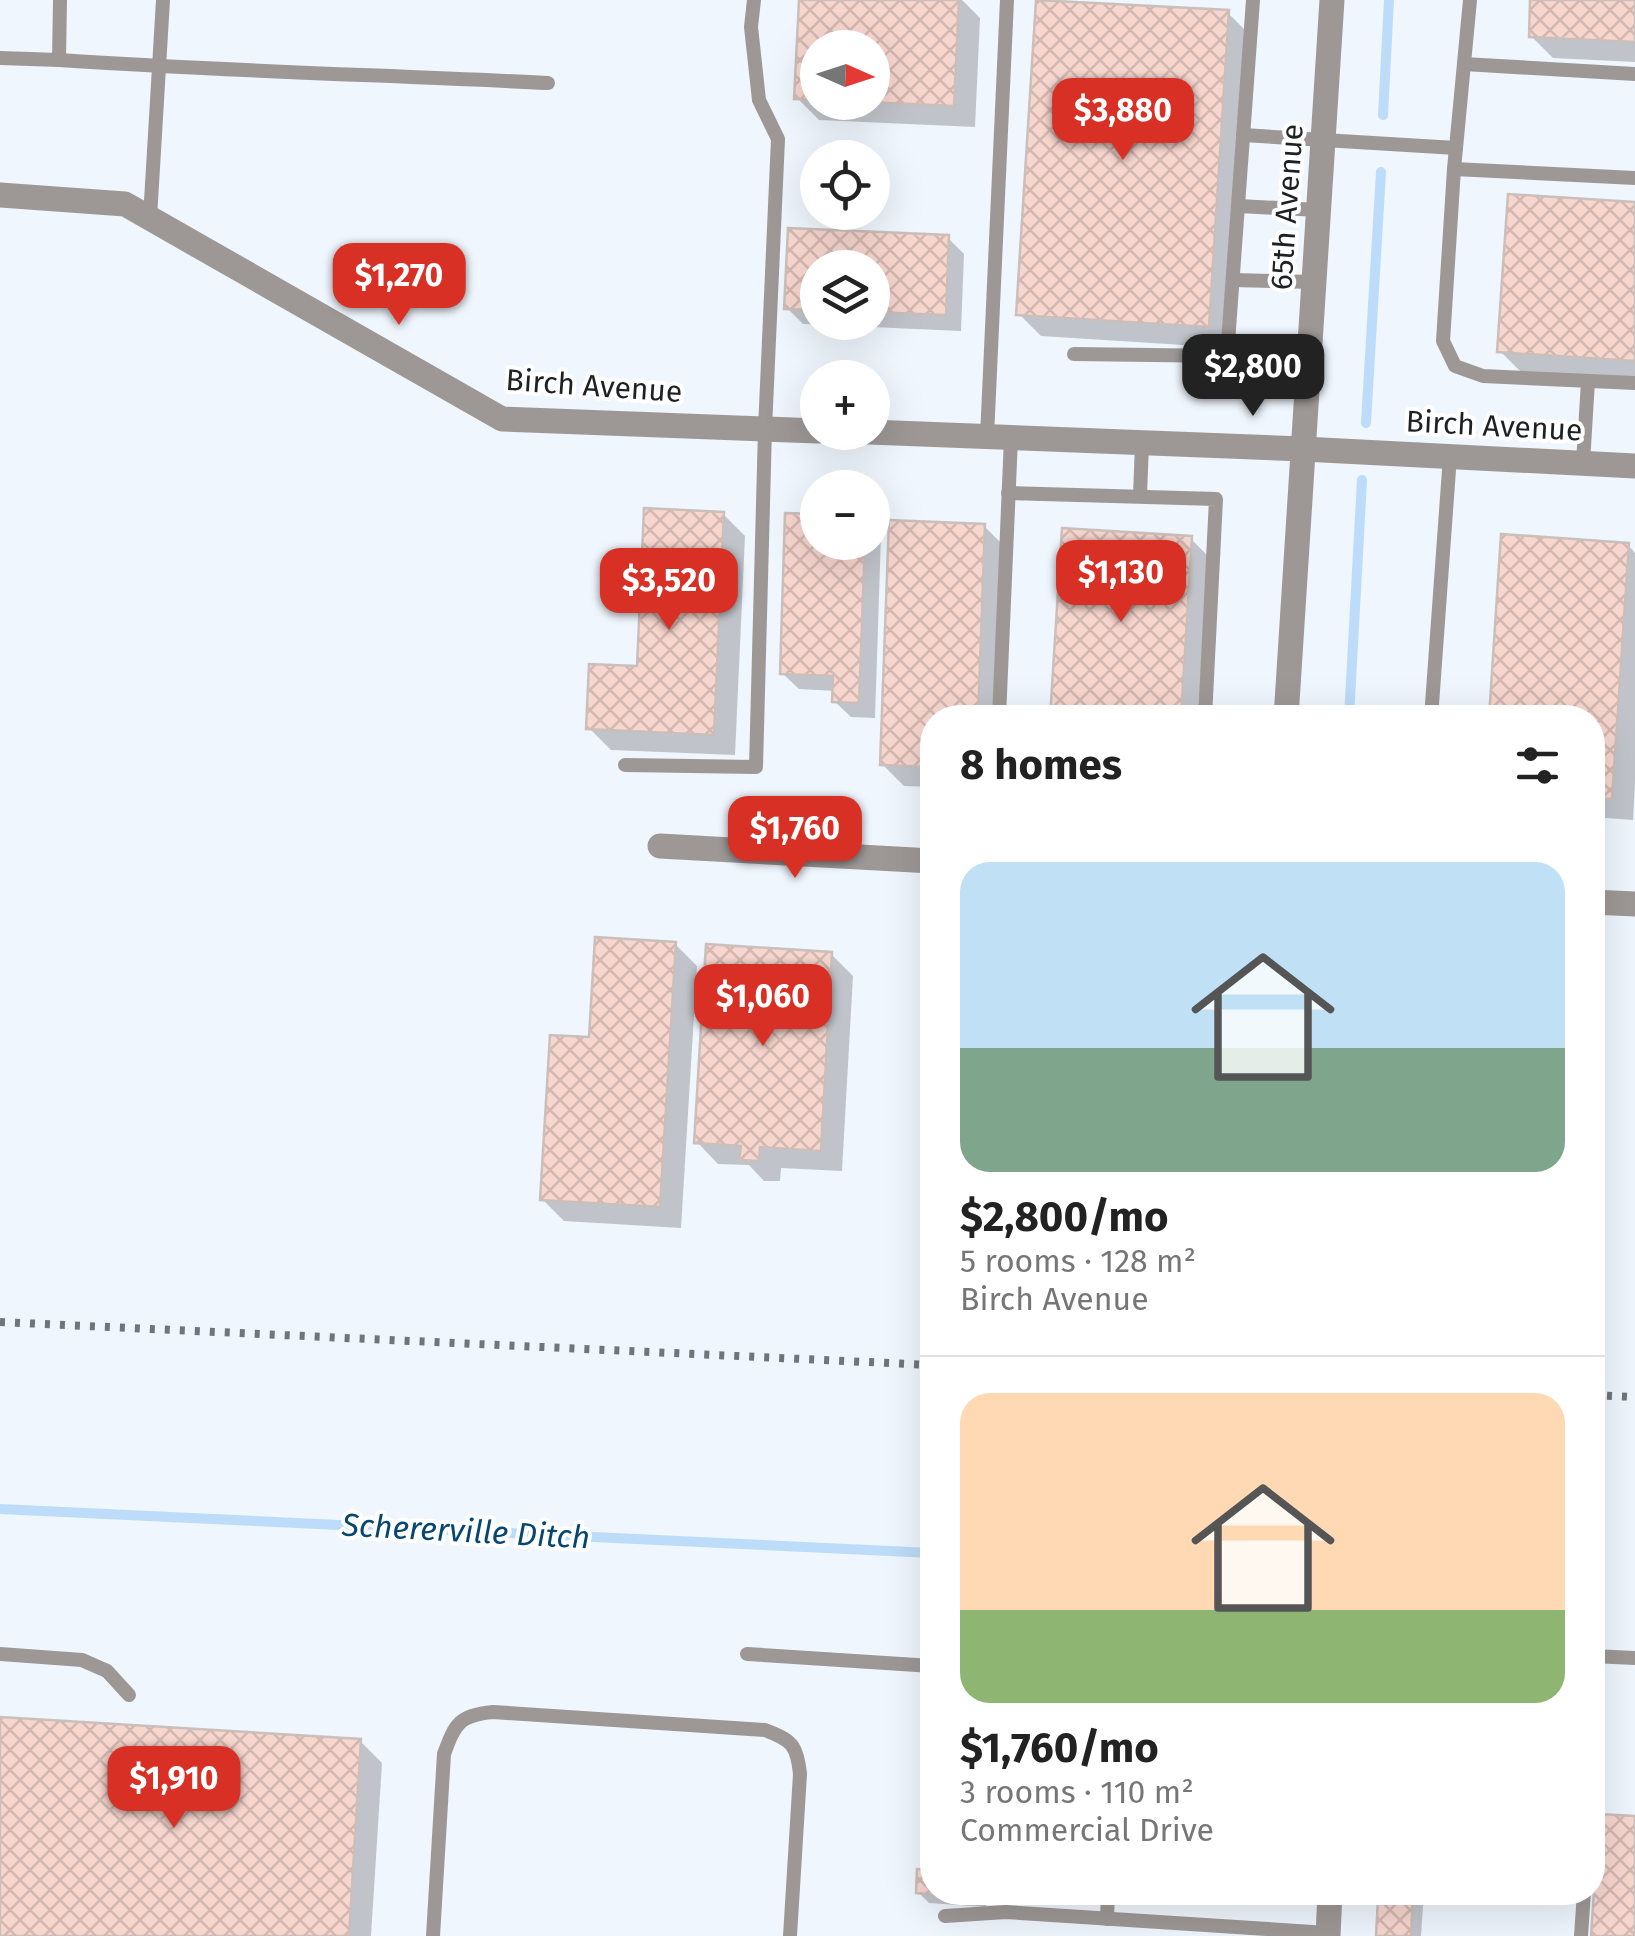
<!DOCTYPE html>
<meta charset="utf-8">
<style>
:root{--surface:#fff;--page:#f6f6f6;--text:#222;--muted:#767676;--line:#e0e0e0;--accent:#d93025}
body{margin:0;font-family:"Fira Sans",sans-serif;background:var(--page);color:var(--text);height:100vh;display:flex;flex-direction:column;font-size:38px;white-space:nowrap}
*{box-sizing:border-box;margin:0}
p{font-size:32px;color:var(--muted)}
.icon{flex:none;width:55px;height:55px;fill:none;stroke:currentColor;stroke-width:2;stroke-linecap:round;stroke-linejoin:round}
.map{position:relative;flex:1;overflow:hidden}
.sheet{position:absolute;left:920px;top:705px;width:685px;height:1200px;display:flex;flex-direction:column;background:var(--surface);border-radius:40px;box-shadow:0 10px 40px #0002}
.sheet>*{flex:none}
.needle{width:65px;rotate:93deg}
.tools{position:absolute;left:800px;top:30px;display:grid;gap:20px}
.tools a{display:grid;place-items:center;width:90px;height:90px;border-radius:50%;background:var(--surface);box-shadow:0 10px 40px #0002;font-size:50px}
.price{position:absolute;translate:-50% -85px;padding:0 22px;border-radius:20px;background:var(--accent);color:#fff;font-size:32px;line-height:65px;filter:drop-shadow(0 2px 5px #0008)}
.price::after{content:'';position:absolute;left:50%;top:60px;width:30px;height:22px;margin-left:-15px;background:inherit;clip-path:polygon(0 0,100% 0,50% 100%)}
.price.current{background:#222;color:#fff}
ul{padding:0;list-style:none}
li{display:grid;align-content:center;gap:20px;height:530px;padding:0 40px}
li+li{border-top:2px solid var(--line)}
li span{display:grid;place-items:center;height:310px;border-radius:30px;color:#555}
li>.icon{margin-inline-start:auto}
span .icon{width:180px;height:180px;fill:#fffc;stroke-width:1}
li b{font-size:42px}
h2{display:flex;justify-content:space-between;align-items:center;height:120px;padding:0 40px;font-size:42px}
.map>svg:first-child{display:block}
</style>
<div class="map">
<svg width="1635" height="1936" viewBox="0 0 1635 1936">
<defs>
<pattern id="building-cross-hatch" width="8" height="8" patternUnits="userSpaceOnUse" patternTransform="scale(2.5)"><rect width="8" height="8" fill="#f7d6ce"/><path d="M0 0l8 8M0 8l8-8" fill="none" stroke="#d3b7b1"/></pattern>
</defs>
<rect width="100%" height="100%" fill="#f0f6fd"/>
<g fill="#0003" fill-rule="evenodd">
<path d="M801 0H962L980 18 975 127 819 120 797 98ZM818 48H872V102H818Z"/>
<path d="M1533 0H1635V62L1553 58 1531 36Z"/>
<path d="M1228 13 1249 34 1230 348 1041 336 1019 314Z"/>
<path d="M1635 205V380L1521 372 1500 351Z"/>
<path d="M790 231 948 238 964 254 961 331 803 324 787 308ZM818 268H872V322H818Z"/>
<path d="M723 514 745 536 735 755 611 750 589 728 639 669Z"/>
<path d="M984 526 1006 548 1000 718H932V787L904 786 882 764Z"/>
<path d="M872 527 881 535 875 718 851 717 834 701 835 691 799 689 782 673 818 542H872Z"/>
<path d="M1191 539 1212 560 1203 718H1053Z"/>
<path d="M1628 545 1635 553V783L1633 820 1592 817V718Z"/>
<path d="M675 944 697 966 681 1228 564 1221 542 1199 591 1040Z"/>
<path d="M831 954 853 976 842 1171 781 1168 780 1181H764L749 1165 718 1164 697 1142Z"/>
<path d="M0 1719 360 1741 382 1763 371 1936H0Z"/>
<path d="M920 1872 932 1873V1892H987L986 1907 929 1903 918 1892Z"/>
<path d="M1368 1892H1424L1421 1936H1378L1380 1908 1368 1896Z"/>
</g>
<g fill="none" stroke-linecap="round" stroke-linejoin="round">
<g stroke="#bcdcf9" stroke-width="10">
<path d="M1383 115 1389 0"/>
<path d="M1366 423 1381 172"/>
<path d="M1349 718 1362 480"/>
<path d="M0 1509 932 1553"/>
</g>
</g>
<g fill="url(#building-cross-hatch)" stroke="#cbbfbc" stroke-width="2.5">
<path d="M799 0H959L954 106 868 102H872V48H818V100L794 99Z"/>
<path d="M1036 0 1229 10 1209 327 1016 315Z"/>
<path d="M1530 0H1635V42L1529 37Z"/>
<path d="M1508 194 1635 202V361L1497 352Z"/>
<path d="M788 228 949 235 946 315 872 312V268H818V310L784 309Z"/>
<path d="M644 508 724 512 714 735 586 729 589 664 637 666Z"/>
<path d="M785 513 818 514V542H865L859 703 832 702 833 676 780 674Z"/>
<path d="M889 520 985 524 978 718H932V767L880 765Z"/>
<path d="M1062 528 1192 536 1181 718H1050Z"/>
<path d="M1501 534 1629 543 1612 799 1592 798V718H1489Z"/>
<path d="M595 937 676 942 660 1207 540 1200 550 1035 589 1037Z"/>
<path d="M706 944 832 952 821 1151 760 1147 759 1161 739 1160 741 1146 694 1143Z"/>
<path d="M0 1717 361 1739 349 1936H0Z"/>
<path d="M1599 1814 1635 1816V1936H1591Z"/>
<path d="M917 1869 932 1870V1892H977V1898L916 1893Z"/>
<path d="M1366 1892H1413L1411 1936H1376L1378 1898 1366 1897Z"/>
</g>
<g fill="none" stroke-linecap="round" stroke-linejoin="round">
<g stroke="#9d9896" stroke-width="14">
<path d="M1470 0 1454 169 1443 341 1455 366 1483 376 1635 383"/>
<path d="M0 58 59 60 60 0"/>
<path d="M59 60C222 71 385 75 548 83"/>
<path d="M1464 64 1635 74"/>
<path d="M1243 135 1456 148"/>
<path d="M1454 169 1635 178"/>
<path d="M1238 206 1319 210"/>
<path d="M150 218 163 0"/>
<path d="M1233 280 1314 282"/>
<path d="M1074 354 1227 356 1253 0"/>
<path d="M987 437 1007 0"/>
<path d="M1583 463 1588 381"/>
<path d="M1008 493 1216 499 1205 718"/>
<path d="M1140 496 1142 443"/>
<path d="M999 718 1011 438"/>
<path d="M1431 718 1450 456"/>
<path d="M625 765 756 767 765 429 778 139 759 100 751 27 754 0"/>
<path d="M1592 1000 1597 902"/>
<path d="M0 1654 82 1660 107 1671 129 1695"/>
<path d="M747 1654 932 1666"/>
<path d="M1592 1656 1635 1658"/>
<path d="M945 1916 1006 1912 1328 1933"/>
<path d="M1107 1919 1108 1892"/>
<path d="M433 1936 444 1754C455 1724 459 1715 493 1712L765 1730C791 1740 797 1744 800 1774L790 1936"/>
<path d="M1581 1936 1584 1892"/>
</g>
<g stroke="#9d9896" stroke-width="25">
<path d="M0 195 125 204 502 419 818 431"/>
<path d="M869 432 1303 449 1635 466"/>
<path d="M1286 718 1332 0"/>
<path d="M660 846 932 861"/>
<path d="M1592 902 1635 904"/>
<path d="M1328 1936 1330 1892"/>
</g>
<g stroke="#707579" stroke-width="8" stroke-dasharray="5 10" stroke-linecap="butt">
<path d="M0 1322 932 1365"/>
<path d="M1592 1395 1635 1397"/>
</g>
</g>
<g text-anchor="middle" dominant-baseline="central" stroke-width="8" stroke-linejoin="round" paint-order="stroke">
<g font-size="30" fill="#1e2124" stroke="#fff">
<text transform="translate(1287 207) rotate(-86)">65th Avenue</text>
<text transform="translate(594 386) rotate(4)">Birch Avenue</text>
<text transform="translate(1494 426) rotate(3)">Birch Avenue</text>
</g>
<g font-size="32" font-style="italic" fill="#064672" stroke="#fff">
<text transform="translate(466 1531) rotate(3)">Schererville Ditch</text>
</g>
</g>
</svg>
<div class="tools">
<a><svg class="needle" viewBox="-14 -14 28 28"><path d="M0-13l5 13h-10z" fill="#e53935"/><path d="M0 13l5-13h-10z" fill="#767676"/></svg></a>
<a><svg class="icon" aria-label="locate" viewBox="0 0 24 24"><circle cx="12" cy="12" r="6"/><path d="M12 2v4M12 18v4M2 12h4M18 12h4"/></svg></a>
<a><svg class="icon" aria-label="layers" viewBox="0 0 24 24"><path d="M12 4l9 5-9 5-9-5zM3 14l9 5 9-5"/></svg></a>
<a>+</a>
<a>−</a>
</div>
<b class="price" style="left:1123px;top:163px">$3,880</b>
<b class="price" style="left:399px;top:328px">$1,270</b>
<b class="price current" style="left:1253px;top:419px">$2,800</b>
<b class="price" style="left:1121px;top:625px">$1,130</b>
<b class="price" style="left:669px;top:633px">$3,520</b>
<b class="price" style="left:795px;top:881px">$1,760</b>
<b class="price" style="left:763px;top:1049px">$1,060</b>
<b class="price" style="left:174px;top:1831px">$1,910</b>
<section class="sheet">
<h2>8 homes<svg class="icon" aria-label="filters" viewBox="0 0 24 24"><path d="M4 7h16M4 17h16"/><circle cx="9" cy="7" r="2"/><circle cx="15" cy="17" r="2"/></svg></h2>
<ul>
<li><span style="background:linear-gradient(#bfe0f5 60%,#7fa58c 0)"><svg class="icon" aria-label="home" viewBox="0 0 24 24"><path d="M3 11l9-7 9 7M6 9v11h12V9"/></svg></span><div><b>$2,800/mo</b><p>5 rooms · 128 m²</p><p>Birch Avenue</p></div></li>
<li><span style="background:linear-gradient(#ffd9b3 70%,#8fb573 0)"><svg class="icon" aria-label="home" viewBox="0 0 24 24"><path d="M3 11l9-7 9 7M6 9v11h12V9"/></svg></span><div><b>$1,760/mo</b><p>3 rooms · 110 m²</p><p>Commercial Drive</p></div></li>
</ul>
</section>
</div>
